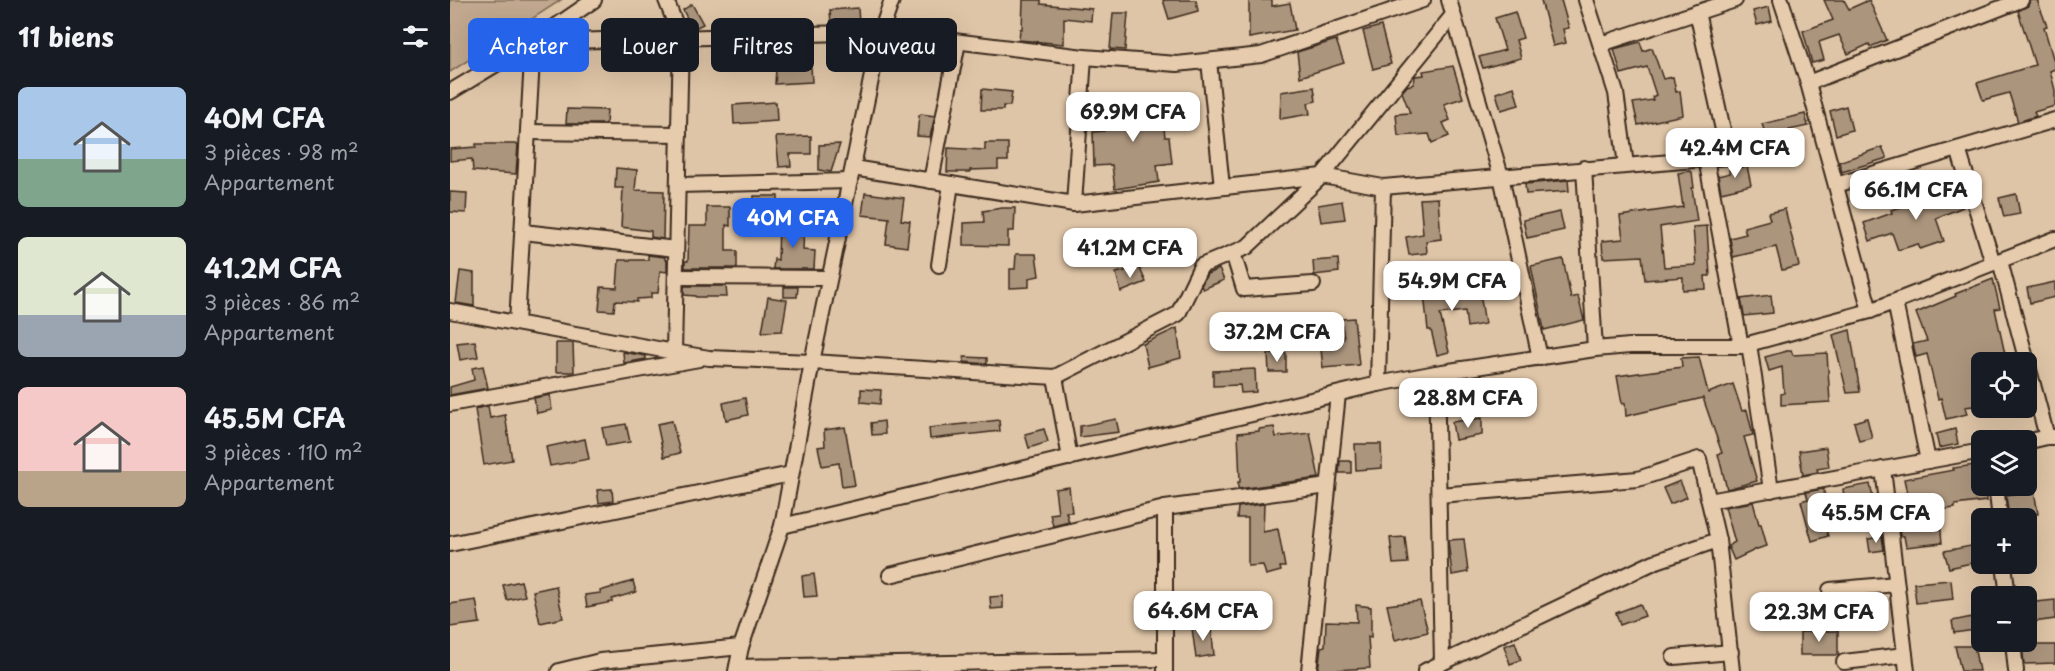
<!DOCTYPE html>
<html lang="fr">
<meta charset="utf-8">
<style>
:root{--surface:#171b24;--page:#242831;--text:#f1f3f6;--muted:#9ea1a6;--accent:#2563eb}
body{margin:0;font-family:"Playpen Sans",sans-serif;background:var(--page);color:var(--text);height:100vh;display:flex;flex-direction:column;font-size:22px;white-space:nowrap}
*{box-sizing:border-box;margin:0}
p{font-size:20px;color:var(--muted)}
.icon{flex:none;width:33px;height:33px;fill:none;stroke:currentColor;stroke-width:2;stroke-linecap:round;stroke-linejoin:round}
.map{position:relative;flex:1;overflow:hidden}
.drawer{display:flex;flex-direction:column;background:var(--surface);width:450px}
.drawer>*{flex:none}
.banner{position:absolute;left:18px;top:18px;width:570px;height:54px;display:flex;gap:12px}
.fabs{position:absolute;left:1521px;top:352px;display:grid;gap:12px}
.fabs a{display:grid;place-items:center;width:66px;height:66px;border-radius:9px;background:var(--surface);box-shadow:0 6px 24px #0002;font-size:30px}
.price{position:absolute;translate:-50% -51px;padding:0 14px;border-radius:12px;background:#fff;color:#222;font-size:20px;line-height:39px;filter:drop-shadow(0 2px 3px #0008)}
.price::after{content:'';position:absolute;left:50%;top:36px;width:18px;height:14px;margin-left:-9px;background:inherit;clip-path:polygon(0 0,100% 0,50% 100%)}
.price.on{background:var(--accent);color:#fff}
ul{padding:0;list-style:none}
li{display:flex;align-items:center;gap:18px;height:150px;padding:0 18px}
li span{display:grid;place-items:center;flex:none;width:168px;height:120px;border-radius:9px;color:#555}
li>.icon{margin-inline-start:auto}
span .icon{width:72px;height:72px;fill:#fffc;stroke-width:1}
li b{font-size:26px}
h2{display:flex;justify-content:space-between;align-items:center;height:72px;padding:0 18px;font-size:26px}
.pill{padding:0 21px;border-radius:9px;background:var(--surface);box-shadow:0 6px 24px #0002;font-size:21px;line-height:54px}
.pill.on{background:var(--accent);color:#fff}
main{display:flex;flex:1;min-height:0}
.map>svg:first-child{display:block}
</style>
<main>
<section class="drawer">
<h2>11 biens<svg class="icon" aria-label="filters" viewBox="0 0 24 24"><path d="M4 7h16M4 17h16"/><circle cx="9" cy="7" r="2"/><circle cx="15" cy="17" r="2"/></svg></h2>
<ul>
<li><span style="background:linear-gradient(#a9c7e8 60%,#7fa58c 0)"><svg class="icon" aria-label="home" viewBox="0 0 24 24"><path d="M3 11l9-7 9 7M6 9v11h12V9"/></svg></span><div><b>40M CFA</b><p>3 pièces · 98 m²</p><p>Appartement</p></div></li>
<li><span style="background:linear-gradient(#dfe7d0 65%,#9aa5b1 0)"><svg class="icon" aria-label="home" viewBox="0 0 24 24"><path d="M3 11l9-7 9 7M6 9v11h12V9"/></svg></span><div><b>41.2M CFA</b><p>3 pièces · 86 m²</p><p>Appartement</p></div></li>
<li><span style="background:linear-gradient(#f6c9c9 70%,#b9a48a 0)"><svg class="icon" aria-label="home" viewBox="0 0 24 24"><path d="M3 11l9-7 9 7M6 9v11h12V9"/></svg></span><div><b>45.5M CFA</b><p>3 pièces · 110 m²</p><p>Appartement</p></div></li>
</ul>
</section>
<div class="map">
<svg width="1605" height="671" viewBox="0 0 1605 671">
<rect width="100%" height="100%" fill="#dfc5a7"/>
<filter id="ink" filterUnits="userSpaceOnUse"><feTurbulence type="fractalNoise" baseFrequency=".0167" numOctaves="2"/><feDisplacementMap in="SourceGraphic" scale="12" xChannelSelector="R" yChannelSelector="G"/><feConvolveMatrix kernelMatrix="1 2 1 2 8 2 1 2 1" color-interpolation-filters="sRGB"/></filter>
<g filter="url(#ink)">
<path fill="#c1a88e" stroke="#7e6956" stroke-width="1.5" d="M0 0H111L0 72Z"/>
<g fill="#ac957d" stroke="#3b2a1e" stroke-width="1.5">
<path d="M573 0H591V4L642 9 641 21 614 18V44L569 40 570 29H572Z"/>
<path d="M713 0H746L748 11 719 19Z"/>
<path d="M799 0H822V6L840 3 845 30 799 38Z"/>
<path d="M1091 0H1111L1119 28 1113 29 1116 43 1103 46Z"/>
<path d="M1374 0H1394L1399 9 1419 0 1437 40 1420 47 1419 44 1398 54 1389 35 1369 42 1374 60 1362 63 1353 31 1383 20Z"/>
<path d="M1580 0H1587L1597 26 1594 27 1605 65V69L1600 71 1605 90V106L1584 112 1586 116 1568 122 1559 93 1533 100 1527 83 1585 65 1568 11 1578 6Z"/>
<path d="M242 4 253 24 245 28H242L233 10Z"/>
<path d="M1319 7 1322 21 1307 25 1303 11Z"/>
<path d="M408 8 409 24H381L380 10Z"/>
<path d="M1065 12 1073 38 1066 40 1071 58 1033 68 1029 57 1055 50 1045 18Z"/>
<path d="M663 13H678L675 50 660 49Z"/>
<path d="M931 26 941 64 923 69 913 31Z"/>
<path d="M886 40 894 63 850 77 847 52Z"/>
<path d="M1190 42 1193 51 1202 48 1213 79 1223 77 1226 92 1230 91 1233 115 1188 125 1183 103 1203 100 1202 97 1206 95 1197 67 1171 74 1164 49Z"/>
<path d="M440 51 465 52 464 65 438 64Z"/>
<path d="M1003 66 1013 98 994 104 1000 120 993 123 999 136 982 143 979 134 948 136 946 114 960 113 952 92 957 86 964 84 965 76 974 75 973 71Z"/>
<path d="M361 67 362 82 325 84 326 69Z"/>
<path d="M864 87 866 101 858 103 860 114 830 119 831 92Z"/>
<path d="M1064 87 1069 105 1051 110 1046 93Z"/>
<path d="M532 89 562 92 560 106H553V110H531Z"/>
<path d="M707 97 709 114 712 113 715 137H719L722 163 707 165 709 182 665 189 662 165 644 166 643 132 654 131 655 112H672L671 100Z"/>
<path d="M326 102 327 121 284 124 283 105Z"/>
<path d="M1396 106 1402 130 1386 135 1380 111Z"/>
<path d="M117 109 157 110 156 124H116Z"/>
<path d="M471 114 485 116 480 137 467 136 469 116Z"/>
<path d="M1355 114 1358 126 1339 130 1349 158 1326 165 1312 124Z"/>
<path d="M361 136V154H340L341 166 329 167 326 137Z"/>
<path d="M535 143H558V161H548V169L520 170V172H497L498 148 535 150Z"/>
<path d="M26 144H68L66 174 23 171 22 159 0 161V149L26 147Z"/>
<path d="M390 144 381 172 369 170V145Z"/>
<path d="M1432 147 1437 158 1392 172 1389 162Z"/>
<path d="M1297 166 1301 185 1271 192 1268 176 1280 173 1279 170Z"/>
<path d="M166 168 187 170 185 190 214 191 213 239 201 237V231L171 227 173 188H165Z"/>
<path d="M1239 171 1242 172 1244 188H1242L1247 221 1210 227 1214 267 1246 265 1243 227 1257 226 1260 276H1255L1256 289 1233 290V277L1195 280 1192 256 1153 258 1152 241 1173 239 1170 216 1233 207 1228 173Z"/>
<path d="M1118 180 1119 191 1076 194 1075 184Z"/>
<path d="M1505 188 1513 207 1486 218 1494 241 1470 249 1468 244 1448 250 1442 233 1420 241 1414 223 1442 213 1441 210 1464 203Z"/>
<path d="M0 192 17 193 16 213 0 212Z"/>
<path d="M415 193 454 198 451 220 460 221 457 247 436 244 439 218 412 215Z"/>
<path d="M1566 194 1570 214 1554 217 1549 198Z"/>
<path d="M304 196H328V228L304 227Z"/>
<path d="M988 198 991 239 976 241 977 253 959 255 956 237 973 234 970 199Z"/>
<path d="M892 201 895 219 871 222 868 205Z"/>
<path d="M257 207H280V226L276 225V251H287V268H235V261H238L239 226H257Z"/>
<path d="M552 208H565L564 231H558V246L514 245V223L534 222 533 211Z"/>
<path d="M1335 209 1349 266 1332 270 1326 247 1283 257 1280 238 1296 234 1294 227 1320 220 1318 213Z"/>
<path d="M1110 212 1114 230 1077 238 1073 220Z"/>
<path d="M329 223H354L353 250 365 251 364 269H323L324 259 328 260Z"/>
<path d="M566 254H586L589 276 579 278V287L560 288V269H565Z"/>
<path d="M198 255 215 257V260H217V272L210 271 208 293H201V298L187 299V302L165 301 164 311 149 310 151 287 167 288 169 260H198Z"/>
<path d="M888 259 889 272 864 275 863 261Z"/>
<path d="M1113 259 1121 298 1128 296 1134 320 1094 330 1081 266Z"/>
<path d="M689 267 696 282 671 292 666 273Z"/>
<path d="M769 269 774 280 753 289 751 286 757 274Z"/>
<path d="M10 271 24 273V306L6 303Z"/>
<path d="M1543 279 1550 308 1545 309 1557 363H1532V405L1515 407 1517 414 1496 419 1491 398 1488 399 1477 354 1466 357 1463 344 1477 341 1466 313 1506 296 1505 294Z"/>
<path d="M1605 282V297L1580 303 1577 288Z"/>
<path d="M234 286H276L277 297H246V296L234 295Z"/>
<path d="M334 287H348L347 297H334Z"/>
<path d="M1029 287 1035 324 1017 327 1015 311 990 314 999 352 987 355 981 330H978L974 294Z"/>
<path d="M1321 295 1323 313 1294 316 1291 299Z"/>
<path d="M318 297 337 300 332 331 312 332Z"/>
<path d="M904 318 909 365 873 368 870 340 894 338 891 319Z"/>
<path d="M727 328 731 358 698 367 693 344Z"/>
<path d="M1400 330 1410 392 1397 393 1383 335Z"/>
<path d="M25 341 28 357 10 360 7 343Z"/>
<path d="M106 343H123L124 372H106Z"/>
<path d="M1341 350 1343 355 1377 353 1380 402 1331 405V394L1334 393 1332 367 1319 371 1315 357Z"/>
<path d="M173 352 196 356V359L174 363Z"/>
<path d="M836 353V372H819L818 354Z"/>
<path d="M514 357 537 358V364L514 362Z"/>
<path d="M1249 357 1258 393 1283 384 1292 411 1297 410 1303 435 1294 437 1307 481 1277 489 1268 454 1272 453 1253 398 1176 416 1175 403 1172 404 1167 376 1232 367 1231 358Z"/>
<path d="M33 366 38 388 0 395V387L24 380 22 368Z"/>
<path d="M805 369 806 392 791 393 790 385 763 386V371Z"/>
<path d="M411 389 431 390 430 404 411 402Z"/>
<path d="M100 395 102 410 87 413 84 398Z"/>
<path d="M295 398 298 415 276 420 273 403Z"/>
<path d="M38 406 40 418 55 415 62 460 34 465 25 409Z"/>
<path d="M1032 418V435L1005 440 1002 422Z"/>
<path d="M1417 418 1422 438 1409 441 1404 422Z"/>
<path d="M666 419 669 432 630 437V426Z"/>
<path d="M549 420 550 431 480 439 479 428Z"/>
<path d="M222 421 230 453 214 457 207 424Z"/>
<path d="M434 421 435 434 422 435 421 423Z"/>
<path d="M176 424 180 442 156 446 152 428Z"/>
<path d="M395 427 405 485 392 487 389 463 372 466 368 447 375 446 374 430Z"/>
<path d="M824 427 826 437 860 433 869 478 788 489V482H790L788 433 809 431V429Z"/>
<path d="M594 429 598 442 579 448 575 434Z"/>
<path d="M1505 429 1508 444 1489 448 1486 434Z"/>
<path d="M135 439 139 459 100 466 96 447Z"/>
<path d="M905 444H931L932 468 906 470Z"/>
<path d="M1376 447 1379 467 1367 469 1368 472 1353 475 1349 451Z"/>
<path d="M890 461H901V473H889Z"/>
<path d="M1532 464V486H1535L1536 501 1505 505V508L1489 510 1492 543 1456 547 1454 536H1450L1445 495 1457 493 1454 479 1504 470 1503 468Z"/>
<path d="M1230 481 1237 497 1220 504 1213 488Z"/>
<path d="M1420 484 1423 498 1395 502 1393 489Z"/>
<path d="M619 487 622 512H616L619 522 603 526 600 514 608 513 605 489Z"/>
<path d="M162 489 163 501 149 503 147 490Z"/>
<path d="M1373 489 1377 502 1369 503 1378 536 1362 541 1351 501 1358 499 1356 492Z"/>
<path d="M1584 491 1588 514 1559 519 1556 495Z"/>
<path d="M1303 502 1309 524H1311L1317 546 1307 549 1284 560 1278 546 1285 542 1275 507Z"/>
<path d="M814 504 813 532 828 529 835 567H830L831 571 816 575 813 565 798 566V518H787L788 507Z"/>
<path d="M955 537 958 563 943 564 940 538Z"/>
<path d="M1432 537 1434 550 1420 552 1418 539Z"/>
<path d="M1014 539 1018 572 1002 575 998 540Z"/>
<path d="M1526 545 1530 561 1499 568 1494 551Z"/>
<path d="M364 574 367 596 354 597 352 576Z"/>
<path d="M1501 580 1503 599 1466 603 1464 583Z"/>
<path d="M71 581 75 596 57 600 53 585Z"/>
<path d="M183 581 186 592 162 599V602L137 607 135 595 151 593 150 591Z"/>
<path d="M106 586 113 618 90 623 83 591Z"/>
<path d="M553 596V608L541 609 540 597Z"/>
<path d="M1411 596 1413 612 1386 615 1385 599Z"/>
<path d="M26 600 30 623 0 627V604Z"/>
<path d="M1605 600V619L1576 623V603Z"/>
<path d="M970 601 978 632 945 640 937 605Z"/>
<path d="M1190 604 1195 616 1170 625 1166 613Z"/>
<path d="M906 605 921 607V638L918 637 920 668 868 671 871 647 875 646 876 621 907 622Z"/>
<path d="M1532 615V629L1504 633 1502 621Z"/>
<path d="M761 626 764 655 746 658 742 628Z"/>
<path d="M1368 631H1388V655H1350V632H1368Z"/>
<path d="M1065 642 1071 660 1060 664 1054 646Z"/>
<path d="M1572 645H1605V663L1574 664Z"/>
<path d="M1505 646H1524L1529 671H1511Z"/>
</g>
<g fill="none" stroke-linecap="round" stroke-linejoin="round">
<defs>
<g id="minor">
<path d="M216 0 231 38 224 352 259 358 362 362 605 377 728 314 751 266 797 247 872 176 1003 15"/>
<path d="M999 0 1051 176 1090 358"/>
<path d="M1136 0 1166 93 1176 165"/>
<path d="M1331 0 1358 83 1420 311"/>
<path d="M1151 44 1285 0"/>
<path d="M759 61 772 187"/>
<path d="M1358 83 1571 0"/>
<path d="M0 92 83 42 144 0"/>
<path d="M78 132 229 134"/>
<path d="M1508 149 1543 263"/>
<path d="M1256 159 1291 346"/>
<path d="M403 168 624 204 872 176 933 187 1279 157 1247 12"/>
<path d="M1134 168 1145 349"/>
<path d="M481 181 508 42"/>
<path d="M228 185 400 181"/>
<path d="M1386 185 1605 120"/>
<path d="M624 204 634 57"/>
<path d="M73 232 226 249"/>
<path d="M783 253 794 289 863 284"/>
<path d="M1550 261 1597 437H1605"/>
<path d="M489 265 501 184"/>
<path d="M226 277 379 278"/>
<path d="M1445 302 1478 461"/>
<path d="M0 311 224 352"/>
<path d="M67 323 83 42 431 32 634 57 727 64 811 55 973 0"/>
<path d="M1299 344 1321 490"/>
<path d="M986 373 992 663"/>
<path d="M605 377 620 458"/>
<path d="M928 384 933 187"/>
<path d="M0 404 249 359"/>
<path d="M1576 442 1597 437"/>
<path d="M1433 469 1457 671"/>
<path d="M1546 486 1550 519"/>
<path d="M989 495 1188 479 1249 459 1268 540 1282 671"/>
<path d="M1259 501 1532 451"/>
<path d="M715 508V671"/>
<path d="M332 526 928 384 986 373 1145 349 1180 346H1291L1420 311 1605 239"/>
<path d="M0 544 341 474"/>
<path d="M1554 564 1558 597"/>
<path d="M440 575 715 508 878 486"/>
<path d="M1380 590 1446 584"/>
<path d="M1563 642 1566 671"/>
<path d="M1224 657 1281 652"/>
<path d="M1394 662 1455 655"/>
<path d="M287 667 715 659"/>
<path d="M109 671 150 661 291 647"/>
<path d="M286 671 291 647 332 526 362 362 431 32 442 0"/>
<path d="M859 671 888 394"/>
<path d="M975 671 1204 562 1268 540"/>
</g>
</defs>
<use href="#minor" stroke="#3b2a1e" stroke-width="18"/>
<use href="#minor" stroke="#e6cbad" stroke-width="14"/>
</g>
</g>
</svg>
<div class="fabs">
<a><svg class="icon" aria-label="locate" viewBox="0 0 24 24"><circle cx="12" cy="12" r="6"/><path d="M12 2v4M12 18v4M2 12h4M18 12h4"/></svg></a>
<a><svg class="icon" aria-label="layers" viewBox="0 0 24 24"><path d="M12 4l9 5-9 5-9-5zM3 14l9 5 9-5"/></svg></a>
<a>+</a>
<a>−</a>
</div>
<b class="price" style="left:683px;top:143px">69.9M CFA</b>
<b class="price" style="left:1285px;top:179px">42.4M CFA</b>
<b class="price" style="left:1466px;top:221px">66.1M CFA</b>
<b class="price on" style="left:343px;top:249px">40M CFA</b>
<b class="price" style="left:680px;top:279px">41.2M CFA</b>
<b class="price" style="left:1002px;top:312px">54.9M CFA</b>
<b class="price" style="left:827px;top:363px">37.2M CFA</b>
<b class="price" style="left:1018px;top:429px">28.8M CFA</b>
<b class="price" style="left:1426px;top:544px">45.5M CFA</b>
<b class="price" style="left:753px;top:642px">64.6M CFA</b>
<b class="price" style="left:1369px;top:643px">22.3M CFA</b>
<div class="banner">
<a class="pill on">Acheter</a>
<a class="pill">Louer</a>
<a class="pill">Filtres</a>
<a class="pill">Nouveau</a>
</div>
</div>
</main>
